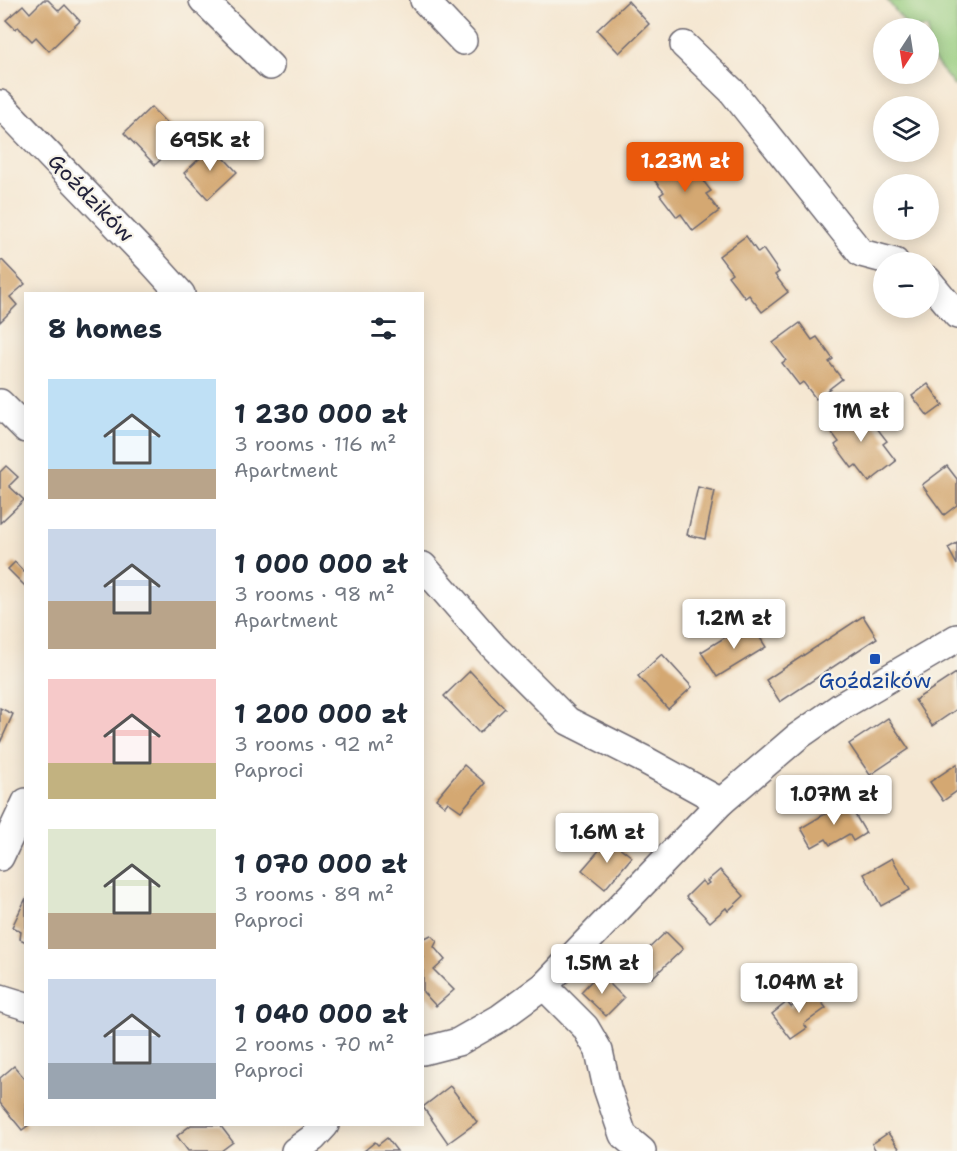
<!DOCTYPE html>
<meta charset="utf-8">
<style>
:root{--surface:#fff;--page:#f2f2f3;--text:#1f2937;--muted:#747a83;--accent:#ea580c}
body{margin:0;font-family:"Shantell Sans",sans-serif;background:var(--page);color:var(--text);height:100vh;display:flex;flex-direction:column;font-size:22px;white-space:nowrap}
*{box-sizing:border-box;margin:0}
p{font-size:20px;color:var(--muted)}
.icon{flex:none;width:33px;height:33px;fill:none;stroke:currentColor;stroke-width:2;stroke-linecap:round;stroke-linejoin:round}
.map{position:relative;flex:1;overflow:hidden}
.sheet{position:absolute;left:24px;top:292px;width:400px;height:834px;display:flex;flex-direction:column;background:var(--surface);border-radius:0px;box-shadow:0 3px 15px #0003}
.sheet>*{flex:none}
.needle{width:39px;rotate:192deg}
.buttons{position:absolute;left:873px;top:18px;display:grid;gap:12px}
.buttons a{display:grid;place-items:center;width:66px;height:66px;border-radius:50%;background:var(--surface);box-shadow:0 3px 15px #0003;font-size:30px}
.price{position:absolute;translate:-50% -51px;padding:0 14px;border-radius:6px;background:#fff;color:#222;font-size:20px;line-height:39px;filter:drop-shadow(0 2px 3px #0008)}
.price::after{content:'';position:absolute;left:50%;top:36px;width:18px;height:14px;margin-left:-9px;background:inherit;clip-path:polygon(0 0,100% 0,50% 100%)}
.price.selected{background:var(--accent);color:#fff}
ul{padding:0;list-style:none}
li{display:flex;align-items:center;gap:18px;height:150px;padding:0 24px}
li span{display:grid;place-items:center;flex:none;width:168px;height:120px;border-radius:0px;color:#555}
li>.icon{margin-inline-start:auto}
span .icon{width:72px;height:72px;fill:#fffc;stroke-width:1}
li b{font-size:26px}
h2{display:flex;justify-content:space-between;align-items:center;height:72px;padding:0 24px;font-size:26px}
.map>svg:first-child{display:block}
</style>
<div class="map">
<svg width="957" height="1151" viewBox="0 0 957 1151">
<rect width="100%" height="100%" fill="#f7f3e8"/>
<filter id="ink" filterUnits="userSpaceOnUse"><feTurbulence type="fractalNoise" baseFrequency=".0167" numOctaves="2"/><feDisplacementMap in="SourceGraphic" scale="12" xChannelSelector="R" yChannelSelector="G"/><feConvolveMatrix kernelMatrix="1 2 1 2 8 2 1 2 1" color-interpolation-filters="sRGB"/></filter>
<filter id="wash" filterUnits="userSpaceOnUse"><feTurbulence type="fractalNoise" baseFrequency=".008" numOctaves="4" result="noise"/><feDisplacementMap in="SourceGraphic" scale="24" xChannelSelector="R" yChannelSelector="G"/><feGaussianBlur stdDeviation="1.35" result="paint"/><feColorMatrix in="noise" values="0 0 0 0 0 0 0 0 0 0 0 0 0 0 0 0 0 1.4 0 .05"/><feComposite in="paint" operator="in"/></filter>
<g filter="url(#wash)">
<rect width="100%" height="100%" fill="#f5e7d2"/>
<path fill="#96cc7e" stroke="#5c775c" stroke-width="1.5" d="M887 0H957V84L954 86 929 53 928 28H909Z"/>
<g id="blocks">
<g fill="#d4a872">
<path d="M43 0H48L59 11 65 5 80 21 49 51 36 37 32 41 18 27 15 29 6 20 23 5 30 13Z"/>
<path d="M628 1 649 24 619 53 597 30Z"/>
<path d="M151 107 182 139 155 165 124 133Z"/>
<path d="M213 146 237 172 208 199 184 173Z"/>
<path d="M677 156 689 172 694 168 695 170 711 191 706 194 719 211 693 231 681 214 677 217 660 195 664 192 651 176Z"/>
<path d="M746 236 758 253 763 249 779 272 775 275 788 292 762 312 749 295 745 298 728 276 732 273 719 256Z"/>
<path d="M2 260 25 284 10 297 17 305 0 322V262Z"/>
<path d="M800 323 812 340 817 337 833 359 829 362 842 379 816 399 803 382 799 385 782 363 786 360 773 343Z"/>
<path d="M928 384 943 405 928 416 912 396Z"/>
<path d="M853 405 866 422 870 419 887 441 883 444 896 461 869 482 856 465 852 468 835 445 839 442 826 425Z"/>
<path d="M6 466 18 477 9 486 24 500 0 523V472Z"/>
<path d="M947 466 957 479V505L944 515 922 485Z"/>
<path d="M698 487 715 491 705 539 687 535Z"/>
<path d="M957 543V565L948 548Z"/>
<path d="M15 562 24 572 26 571V587L8 569Z"/>
<path d="M863 616 877 638 780 702 766 680Z"/>
<path d="M750 622 766 647 717 677 701 652Z"/>
<path d="M662 654 692 687 668 709 638 676Z"/>
<path d="M470 671 505 708 479 733 444 696Z"/>
<path d="M956 673 957 709 932 726 915 700Z"/>
<path d="M0 708 13 714 0 743Z"/>
<path d="M888 718 909 749 870 775 849 744Z"/>
<path d="M957 764V791L943 801 930 782Z"/>
<path d="M464 765 485 783 461 811 448 802 445 806 436 799Z"/>
<path d="M847 801 866 833 853 841 849 834 830 845 826 839 812 847 801 828Z"/>
<path d="M609 839 632 857 605 889 582 870Z"/>
<path d="M892 858 910 890 881 906 864 874Z"/>
<path d="M720 870 744 896 728 911 726 908 710 922 686 897 702 881 706 885 709 883 707 881Z"/>
<path d="M26 898V942L20 939 21 932 12 927Z"/>
<path d="M666 932 683 949 652 978 638 964 646 956 644 953Z"/>
<path d="M423 935 425 938 431 935 437 941 434 947 445 960 434 970 454 990 436 1006 423 992Z"/>
<path d="M599 973 624 998 606 1016 581 992Z"/>
<path d="M812 989 826 1008 804 1024 807 1028 791 1039 772 1014 787 1002 791 1007 797 1003 796 1000Z"/>
<path d="M14 1066 26 1080V1125H29L22 1130 0 1103V1078Z"/>
<path d="M450 1086 477 1122 448 1143 423 1107Z"/>
<path d="M191 1125H220L233 1142 221 1151H188L177 1136Z"/>
<path d="M888 1133 901 1151H876L872 1144Z"/>
<path d="M387 1138 397 1151H364L375 1142 378 1145Z"/>
</g>
</g>
</g>
<g filter="url(#ink)">
<use href="#blocks" fill-opacity="0" stroke="#6c6770" stroke-width="1.5"/>
<g fill="none" stroke-linecap="round" stroke-linejoin="round">
<defs>
<g id="minor">
<path d="M203 0 270 66"/>
<path d="M424 0 463 41"/>
<path d="M684 45 732 91 861 253 895 262"/>
<path d="M0 104 152 262 181 294"/>
<path d="M928 280 957 315"/>
<path d="M0 403 26 429"/>
<path d="M423 566 493 646 568 721 645 760 721 802"/>
<path d="M0 857 26 802"/>
<path d="M544 986 585 1027 599 1051 607 1088 623 1135 642 1151"/>
<path d="M0 998 26 1006"/>
<path d="M423 1051 458 1042 500 1018 544 986 721 802 797 737 840 707 957 638"/>
<path d="M295 1151 313 1138 325 1125"/>
</g>
</defs>
<use href="#minor" stroke="#6c6770" stroke-width="30"/>
<use href="#minor" stroke="#fff" stroke-width="27"/>
</g>
</g>
<rect fill="#1a4fb4" stroke="#f7f3e8" stroke-width="2" x="869" y="653" width="12" height="12" rx="3"/>
<g text-anchor="middle" dominant-baseline="central" stroke-width="4.5" stroke-linejoin="round" paint-order="stroke">
<g font-size="21" fill="#22223b" stroke="#f7f3e8">
<text transform="translate(91 198) rotate(46)">Goździków</text>
</g>
<g font-size="21" fill="#164399" stroke="#f7f3e8">
<text x="875" y="681">Goździków</text>
</g>
</g>
</svg>
<div class="buttons">
<a><svg class="needle" viewBox="-14 -14 28 28"><path d="M0-13l5 13h-10z" fill="#e53935"/><path d="M0 13l5-13h-10z" fill="#747a83"/></svg></a>
<a><svg class="icon" aria-label="layers" viewBox="0 0 24 24"><path d="M12 4l9 5-9 5-9-5zM3 14l9 5 9-5"/></svg></a>
<a>+</a>
<a>−</a>
</div>
<b class="price" style="left:210px;top:172px">695K zł</b>
<b class="price selected" style="left:685px;top:193px">1.23M zł</b>
<b class="price" style="left:861px;top:443px">1M zł</b>
<b class="price" style="left:734px;top:650px">1.2M zł</b>
<b class="price" style="left:834px;top:826px">1.07M zł</b>
<b class="price" style="left:607px;top:864px">1.6M zł</b>
<b class="price" style="left:602px;top:995px">1.5M zł</b>
<b class="price" style="left:799px;top:1014px">1.04M zł</b>
<section class="sheet">
<h2>8 homes<svg class="icon" aria-label="filters" viewBox="0 0 24 24"><path d="M4 7h16M4 17h16"/><circle cx="9" cy="7" r="2"/><circle cx="15" cy="17" r="2"/></svg></h2>
<ul>
<li><span style="background:linear-gradient(#bfe0f5 75%,#b9a48a 0)"><svg class="icon" aria-label="home" viewBox="0 0 24 24"><path d="M3 11l9-7 9 7M6 9v11h12V9"/></svg></span><div><b>1 230 000 zł</b><p>3 rooms · 116 m²</p><p>Apartment</p></div></li>
<li><span style="background:linear-gradient(#c9d6e8 60%,#b9a48a 0)"><svg class="icon" aria-label="home" viewBox="0 0 24 24"><path d="M3 11l9-7 9 7M6 9v11h12V9"/></svg></span><div><b>1 000 000 zł</b><p>3 rooms · 98 m²</p><p>Apartment</p></div></li>
<li><span style="background:linear-gradient(#f6c9c9 70%,#c2b280 0)"><svg class="icon" aria-label="home" viewBox="0 0 24 24"><path d="M3 11l9-7 9 7M6 9v11h12V9"/></svg></span><div><b>1 200 000 zł</b><p>3 rooms · 92 m²</p><p>Paproci</p></div></li>
<li><span style="background:linear-gradient(#dfe7d0 70%,#b9a48a 0)"><svg class="icon" aria-label="home" viewBox="0 0 24 24"><path d="M3 11l9-7 9 7M6 9v11h12V9"/></svg></span><div><b>1 070 000 zł</b><p>3 rooms · 89 m²</p><p>Paproci</p></div></li>
<li><span style="background:linear-gradient(#c9d6e8 70%,#9aa5b1 0)"><svg class="icon" aria-label="home" viewBox="0 0 24 24"><path d="M3 11l9-7 9 7M6 9v11h12V9"/></svg></span><div><b>1 040 000 zł</b><p>2 rooms · 70 m²</p><p>Paproci</p></div></li>
</ul>
</section>
</div>
